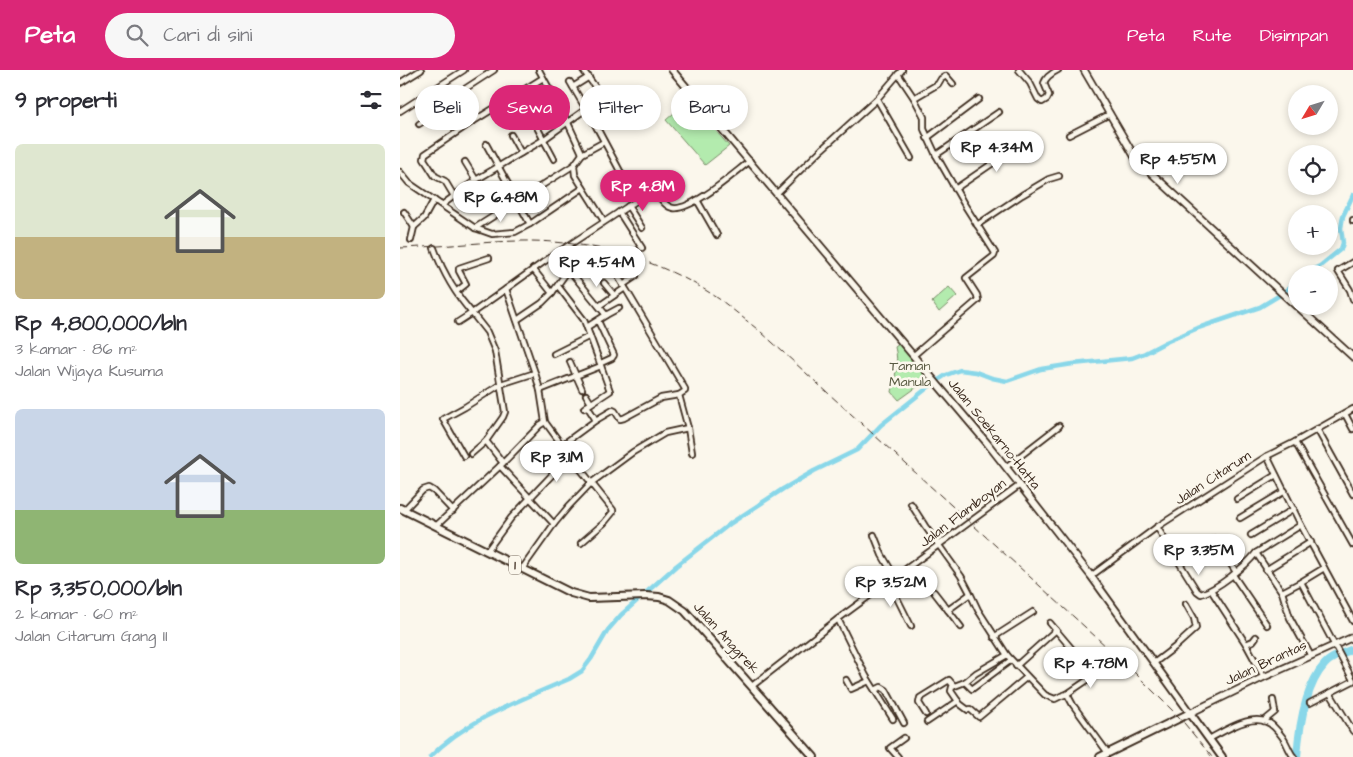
<!DOCTYPE html>
<html lang="id">
<meta charset="utf-8">
<style>
:root{--surface:#fff;--page:#f7f7f7;--text:#2b2b33;--muted:#7c7c81;--accent:#db2777}
body{margin:0;font-family:"Architects Daughter",sans-serif;background:var(--page);color:var(--text);height:100vh;display:flex;flex-direction:column;font-size:19px;white-space:nowrap}
*{box-sizing:border-box;margin:0}
p{font-size:16px;color:var(--muted)}
.icon{flex:none;width:28px;height:28px;fill:none;stroke:currentColor;stroke-width:2;stroke-linecap:round;stroke-linejoin:round}
.map{position:relative;flex:1;overflow:hidden}
.sheet{display:flex;flex-direction:column;background:var(--surface);width:400px}
.sheet>*{flex:none}
.banner{position:absolute;left:15px;top:15px;width:475px;height:45px;display:flex;gap:10px}
.needle{width:32px;rotate:232deg}
.fabs{position:absolute;left:888px;top:15px;display:grid;gap:10px}
.fabs a{display:grid;place-items:center;width:50px;height:50px;border-radius:50%;background:var(--surface);box-shadow:0 2px 8px #0003;font-size:25px}
.price{position:absolute;translate:-50% -42px;padding:0 11px;border-radius:18px;background:#fff;color:#222;font-size:16px;line-height:32px;filter:drop-shadow(0 1px 2px #0008)}
.price::after{content:'';position:absolute;left:50%;top:30px;width:15px;height:11px;margin-left:-8px;background:inherit;clip-path:polygon(0 0,100% 0,50% 100%)}
.price.current{background:var(--accent);color:#fff}
ul{padding:0;list-style:none}
li{display:grid;align-content:center;gap:10px;height:265px;padding:0 15px}
li span{display:grid;place-items:center;height:155px;border-radius:8px;color:#555}
li>.icon{margin-inline-start:auto}
span .icon{width:90px;height:90px;fill:#fffc;stroke-width:1}
li b{font-size:21px}
h2{display:flex;justify-content:space-between;align-items:center;height:60px;padding:0 15px;font-size:21px}
.pill{padding:0 18px;border-radius:22px;background:var(--surface);box-shadow:0 2px 8px #0003;font-size:18px;line-height:45px}
.pill.current{background:var(--accent);color:#fff}
header{display:flex;align-items:center;gap:30px;box-sizing:border-box;height:70px;padding:0 25px;background:var(--accent);color:#fff}
header strong{font-size:24px}
nav{display:flex;gap:28px;margin-inline-start:auto;font-size:18px}
.search{width:350px;height:45px;background:var(--page);display:flex;align-items:center;gap:12px;box-sizing:border-box;padding:0 18px;border-radius:28px;color:var(--muted);font-size:19px}
main{display:flex;flex:1;min-height:0}
.map>svg:first-child{display:block}
</style>
<header>
<strong>Peta</strong>
<div class="search"><svg class="icon" aria-label="search" viewBox="0 0 24 24"><circle cx="10" cy="10" r="6"/><path d="M15 15l6 6"/></svg>Cari di sini</div>
<nav><a>Peta</a><a>Rute</a><a>Disimpan</a></nav>
</header>
<main>
<section class="sheet">
<h2>9 properti<svg class="icon" aria-label="filters" viewBox="0 0 24 24"><path d="M4 7h16M4 17h16"/><circle cx="9" cy="7" r="2"/><circle cx="15" cy="17" r="2"/></svg></h2>
<ul>
<li><span style="background:linear-gradient(#dfe7d0 60%,#c2b280 0)"><svg class="icon" aria-label="home" viewBox="0 0 24 24"><path d="M3 11l9-7 9 7M6 9v11h12V9"/></svg></span><div><b>Rp 4,800,000/bln</b><p>3 kamar · 86 m²</p><p>Jalan Wijaya Kusuma</p></div></li>
<li><span style="background:linear-gradient(#c9d6e8 65%,#8fb573 0)"><svg class="icon" aria-label="home" viewBox="0 0 24 24"><path d="M3 11l9-7 9 7M6 9v11h12V9"/></svg></span><div><b>Rp 3,350,000/bln</b><p>2 kamar · 60 m²</p><p>Jalan Citarum Gang II</p></div></li>
</ul>
</section>
<div class="map">
<svg width="953" height="687" viewBox="0 0 953 687">
<rect width="100%" height="100%" fill="#fbf7ec"/>
<filter id="ink" filterUnits="userSpaceOnUse"><feTurbulence type="fractalNoise" baseFrequency=".02" numOctaves="2"/><feDisplacementMap in="SourceGraphic" scale="10" xChannelSelector="R" yChannelSelector="G"/><feConvolveMatrix kernelMatrix="1 2 1 2 8 2 1 2 1" color-interpolation-filters="sRGB"/></filter>
<g filter="url(#ink)">
<g fill="#b3ebae" stroke="#778a66">
<path d="M289 30 329 76 305 95 266 50Z"/>
<path d="M549 217 557 226 539 242 532 232Z"/>
<path d="M502 272 531 307 499 330 492 322C495 307 499 292 495 277Z"/>
</g>
<g fill="none" stroke-linecap="round" stroke-linejoin="round">
<g stroke="#89d7e9" stroke-width="4.5">
<path d="M906 204 912 200 920 196 941 179 943 173 941 158 943 146 953 125"/>
<path d="M30 687C67 649 121 630 169 609L182 601 191 589 208 560 221 545 276 496 331 453 383 419 414 401 457 380 481 355 531 315 546 305 560 300 576 302 592 308 607 311 641 299 673 294 732 288 745 283 766 272 798 258 860 237 880 225 896 212"/>
</g>
<path stroke="#89d7e9" stroke-width="8" d="M897 687C899 658 905 616 925 594 932 586 944 583 953 579"/>
<defs>
<g id="minor">
<path d="M139 0 168 53 181 81 182 84 174 95 175 105 204 151"/>
<path d="M183 0 214 43 213 46 197 58"/>
<path d="M619 0 630 13 638 29 642 32 647 29 649 25 644 13C646 7 652 3 658 0"/>
<path d="M498 4 514 28 524 47V59L536 85 564 134 595 183 594 186 566 208 577 225 578 230 514 285"/>
<path d="M170 12 197 58 236 131 145 191 106 219 135 303 140 320 145 352 170 386 213 440V442L204 453 181 473"/>
<path d="M0 13 21 0"/>
<path d="M173 17 189 7"/>
<path d="M514 28 538 14 541 9 546 6 553 14"/>
<path d="M477 29 511 88"/>
<path d="M0 41 64 0"/>
<path d="M131 46 154 89"/>
<path d="M19 54 52 33 57 24 94 0"/>
<path d="M111 65 121 83"/>
<path d="M669 65 710 44"/>
<path d="M527 68 579 29"/>
<path d="M86 74 130 154"/>
<path d="M182 84 204 72"/>
<path d="M536 85 599 42"/>
<path d="M65 92 76 110"/>
<path d="M0 102 9 113 75 158 92 164 115 162 130 154 183 118"/>
<path d="M555 119 628 69"/>
<path d="M377 123 422 79 477 29 502 0"/>
<path d="M54 126 45 111 35 106 28 95 24 89 25 84 72 52 143 8"/>
<path d="M297 130 317 165"/>
<path d="M236 131 253 121 256 122C260 127 265 137 273 138 292 141 334 103 350 91"/>
<path d="M42 135 76 110 143 70 186 39"/>
<path d="M228 136 242 158"/>
<path d="M4 142 14 157 24 148 34 130"/>
<path d="M219 142 242 178"/>
<path d="M953 150V151"/>
<path d="M577 155 622 125 649 109 659 106"/>
<path d="M75 158 174 95"/>
<path d="M11 170 14 157"/>
<path d="M34 178C42 200 56 225 72 243L58 252"/>
<path d="M156 184 206 245 187 257"/>
<path d="M225 192 214 200 225 218"/>
<path d="M953 192 938 201 950 220 953 229"/>
<path d="M133 199 152 223"/>
<path d="M204 213 214 225"/>
<path d="M223 215 236 206"/>
<path d="M57 221 66 214 59 201V198L89 188"/>
<path d="M199 236 225 218 227 221 285 319V321L279 325 288 358 292 383"/>
<path d="M206 245 219 238"/>
<path d="M117 250 142 233 152 223 169 199"/>
<path d="M198 251 214 285 212 288 201 293"/>
<path d="M154 284 190 266"/>
<path d="M170 292 182 319"/>
<path d="M140 320 201 296 184 250 158 216"/>
<path d="M186 325 191 333"/>
<path d="M187 336 196 350"/>
<path d="M184 338 210 321 201 296"/>
<path d="M945 344 953 359"/>
<path d="M917 359 953 424"/>
<path d="M895 372 953 475"/>
<path d="M162 375 196 350 213 340 215 341 220 349 224 348 261 328 279 325"/>
<path d="M71 384 86 371"/>
<path d="M64 386 43 349 65 337 101 314 135 303"/>
<path d="M867 386 901 455 953 551"/>
<path d="M103 393 86 371 103 347 105 342 95 281 87 262 72 243 106 219"/>
<path d="M100 396 154 454"/>
<path d="M606 397 659 356"/>
<path d="M837 429 876 405"/>
<path d="M511 434 525 456 561 506 569 521 578 540 607 585 645 625 655 629 661 626 667 624 673 635 708 683"/>
<path d="M4 440 23 420 29 418 34 421 53 441"/>
<path d="M840 448 885 421"/>
<path d="M36 456 100 396 140 355 145 352"/>
<path d="M757 457 797 521 801 524C817 519 845 497 856 483L882 522 901 512 924 498"/>
<path d="M474 465 482 485 495 507"/>
<path d="M851 465 894 439"/>
<path d="M814 469 836 502"/>
<path d="M87 481 111 448 170 386"/>
<path d="M856 483 901 455"/>
<path d="M122 499 154 454 169 436 191 413 233 382 265 363 288 358"/>
<path d="M866 500 911 472"/>
<path d="M833 505 867 555"/>
<path d="M691 506 757 457 867 386 895 372 953 339"/>
<path d="M489 512 511 556"/>
<path d="M901 512 953 610"/>
<path d="M811 520 846 574 864 607"/>
<path d="M534 522 548 540 570 524"/>
<path d="M882 522 890 548 911 586"/>
<path d="M548 540 561 557"/>
<path d="M438 549 466 606 493 649"/>
<path d="M650 553 672 579"/>
<path d="M594 567 633 542"/>
<path d="M846 574 853 571 856 567"/>
<path d="M607 585 576 603 565 612 552 617 551 621 560 634 568 640 570 639 579 647 627 607"/>
<path d="M754 593 775 577 796 558 794 548 786 534"/>
<path d="M616 596 656 560"/>
<path d="M446 610 451 619 469 611"/>
<path d="M565 612 572 619 611 590"/>
<path d="M352 616 438 549 620 415"/>
<path d="M475 620 481 617 486 620 504 653"/>
<path d="M930 623 953 661"/>
<path d="M667 624 705 598"/>
<path d="M910 633 953 611"/>
<path d="M526 644 519 633 520 628 549 610 554 616"/>
<path d="M864 651 875 642 873 630"/>
<path d="M527 652 558 631"/>
<path d="M809 669C826 660 857 639 874 657 880 663 885 670 888 677 890 681 891 684 894 687"/>
<path d="M498 687 490 678 504 668"/>
</g>
<g id="major">
<path d="M272 0 587 373 691 506 790 643 864 607 953 567"/>
<path d="M684 0 736 89 896 236"/>
<path d="M897 236 953 287"/>
</g>
<g id="highway">
<path d="M0 438 171 523 189 528 246 526 259 527 269 530 285 541 414 687"/>
<path d="M700 687 790 643 822 687"/>
</g>
</defs>
<use href="#minor" stroke="#3b2a1e" stroke-width="8"/>
<use href="#major" stroke="#3b2a1e" stroke-width="9"/>
<use href="#highway" stroke="#3b2a1e" stroke-width="10"/>
<use href="#minor" stroke="#fbf7ec" stroke-width="4.5"/>
<use href="#major" stroke="#fbf7ec" stroke-width="5.5"/>
<use href="#highway" stroke="#fbf7ec" stroke-width="6"/>
<path stroke="#3b2a1e" stroke-width="1" stroke-dasharray="8 4" stroke-linecap="butt" d="M0 178C27 177 53 175 80 173 94 172 108 171 121 171 192 170 264 190 322 231 335 241 348 252 361 262L730 598 780 648 812 687"/>
</g>
</g>
<g text-anchor="middle" dominant-baseline="central" stroke-width="5" stroke-linejoin="round" paint-order="stroke">
<rect fill="#fbf7ec" stroke="#75685c" stroke-width="1" x="109" y="485.5" width="12" height="19" rx="4"/>
<g font-size="12" font-weight="bold" fill="#3b2a1e">
<text x="115" y="495">1</text>
</g>
<g font-size="14" fill="#595a42" stroke="#fbf7ec">
<text x="510" y="296">Taman<tspan x="510" dy="16">Manula</tspan></text>
</g>
<g font-size="14" fill="#3b2a1e" stroke="#fbf7ec">
<text transform="translate(594 364) rotate(51)">Jalan Soekarno-Hatta</text>
<text transform="translate(813 408) rotate(-33)">Jalan Citarum</text>
<text transform="translate(563 443) rotate(-37)">Jalan Flamboyan</text>
<text transform="translate(326 568) rotate(48)">Jalan Anggrek</text>
<text transform="translate(866 593) rotate(-25)">Jalan Brantas</text>
</g>
</g>
</svg>
<div class="fabs">
<a><svg class="needle" viewBox="-14 -14 28 28"><path d="M0-13l5 13h-10z" fill="#e53935"/><path d="M0 13l5-13h-10z" fill="#7c7c81"/></svg></a>
<a><svg class="icon" aria-label="locate" viewBox="0 0 24 24"><circle cx="12" cy="12" r="6"/><path d="M12 2v4M12 18v4M2 12h4M18 12h4"/></svg></a>
<a>+</a>
<a>−</a>
</div>
<b class="price" style="left:597px;top:103px">Rp 4.34M</b>
<b class="price" style="left:778px;top:115px">Rp 4.55M</b>
<b class="price current" style="left:243px;top:142px">Rp 4.8M</b>
<b class="price" style="left:101px;top:153px">Rp 6.48M</b>
<b class="price" style="left:197px;top:218px">Rp 4.54M</b>
<b class="price" style="left:157px;top:413px">Rp 3.1M</b>
<b class="price" style="left:799px;top:506px">Rp 3.35M</b>
<b class="price" style="left:491px;top:538px">Rp 3.52M</b>
<b class="price" style="left:691px;top:619px">Rp 4.78M</b>
<div class="banner">
<a class="pill">Beli</a>
<a class="pill current">Sewa</a>
<a class="pill">Filter</a>
<a class="pill">Baru</a>
</div>
</div>
</main>
